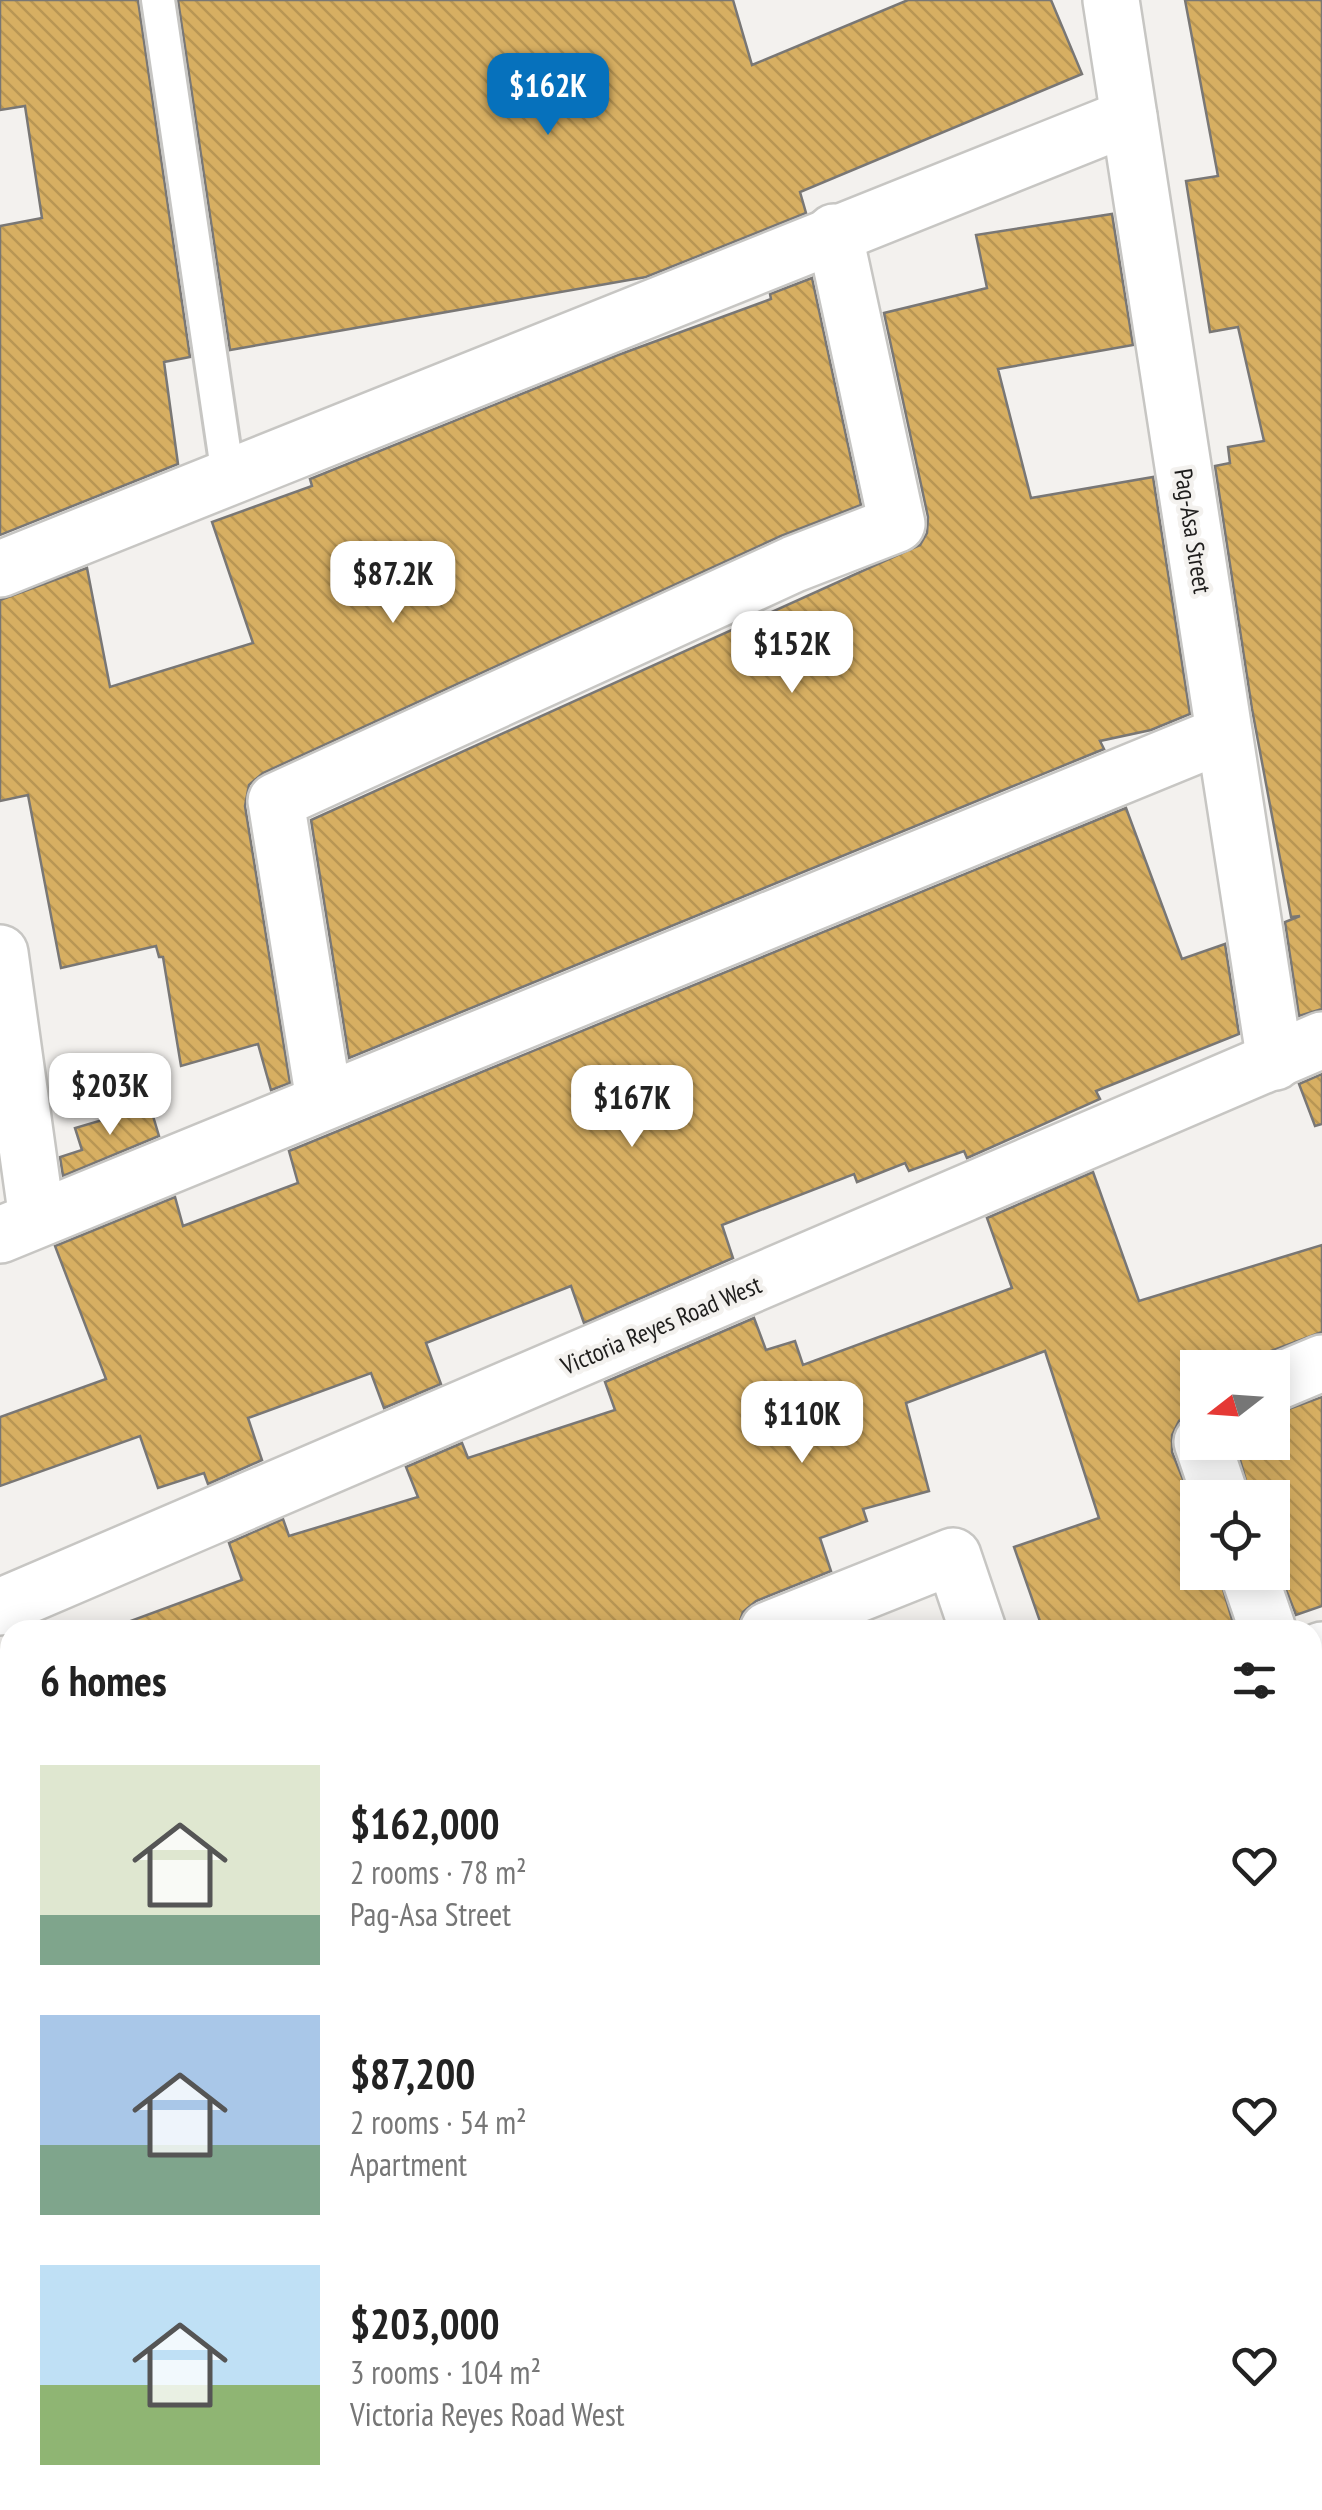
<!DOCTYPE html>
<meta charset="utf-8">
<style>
:root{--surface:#fff;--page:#f6f6f6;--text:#222;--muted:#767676;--accent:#0671bc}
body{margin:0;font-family:"PT Sans Narrow",sans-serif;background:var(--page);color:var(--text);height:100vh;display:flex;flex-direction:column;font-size:38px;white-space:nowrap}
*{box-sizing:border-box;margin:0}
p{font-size:32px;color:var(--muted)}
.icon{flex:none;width:55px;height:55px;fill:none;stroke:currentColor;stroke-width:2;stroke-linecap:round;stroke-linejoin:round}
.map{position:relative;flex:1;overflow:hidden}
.drawer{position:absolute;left:0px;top:1620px;width:1322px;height:890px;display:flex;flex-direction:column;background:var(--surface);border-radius:30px 30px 0 0;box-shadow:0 5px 25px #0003}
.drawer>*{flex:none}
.needle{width:65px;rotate:253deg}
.tools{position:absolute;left:1180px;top:1350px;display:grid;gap:20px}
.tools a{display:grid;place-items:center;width:110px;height:110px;border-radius:0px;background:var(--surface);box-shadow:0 5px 25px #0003;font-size:50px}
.price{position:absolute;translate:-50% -85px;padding:0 22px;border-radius:20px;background:#fff;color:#222;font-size:32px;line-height:65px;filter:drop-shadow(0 2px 5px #0008)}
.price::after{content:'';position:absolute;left:50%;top:60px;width:30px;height:22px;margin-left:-15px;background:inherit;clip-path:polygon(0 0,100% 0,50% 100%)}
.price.selected{background:var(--accent);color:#fff}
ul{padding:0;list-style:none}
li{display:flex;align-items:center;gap:30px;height:250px;padding:0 40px}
li span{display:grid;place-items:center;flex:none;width:280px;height:200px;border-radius:0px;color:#555}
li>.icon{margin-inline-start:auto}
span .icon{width:120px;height:120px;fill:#fffc;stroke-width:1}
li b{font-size:42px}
h2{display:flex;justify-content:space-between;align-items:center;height:120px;padding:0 40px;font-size:42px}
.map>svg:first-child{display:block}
</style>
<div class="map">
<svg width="1322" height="2510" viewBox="0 0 1322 2510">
<defs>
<pattern id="building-back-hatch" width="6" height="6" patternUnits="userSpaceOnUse" patternTransform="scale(2.5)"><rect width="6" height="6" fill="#d7af62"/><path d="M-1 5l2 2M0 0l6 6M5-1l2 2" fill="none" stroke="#b89654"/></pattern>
</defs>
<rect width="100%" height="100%" fill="#f3f1ee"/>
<g fill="url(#building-back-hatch)" stroke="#797775" stroke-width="2.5">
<path d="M0 0H138L190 357 164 362 178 464 0 535V226L42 218 25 106 0 110Z"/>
<path d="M178 0H733L752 65 908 0H1051L1082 74 800 192 806 213 646 277 230 350Z"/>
<path d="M1185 0H1322V1009L1299 1016 1285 922 1300 916 1291 917 1252 709 1215 466 1230 463 1228 447 1264 441 1238 327 1210 332 1186 181 1218 176Z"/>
<path d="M1112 214 1133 345 998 369 1031 498 1153 477 1190 714 1151 730 1100 741 1104 749 349 1058 311 820 920 545 927 533 928 517 884 313 987 288 976 235Z"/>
<path d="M812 278 861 505 781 536 263 773 249 785 245 806 290 1083 271 1090 258 1044 181 1066 163 957H159L156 946 61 968 28 795 0 801V600L87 568 110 687 253 643 212 522 312 486 310 479 618 355 771 299 770 294Z"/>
<path d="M1126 808 1182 959 1225 944 1239 1034 1096 1091 1100 1099 967 1158 964 1151 909 1171 905 1163 857 1182 854 1174 722 1225 733 1258 584 1323 571 1286 426 1343 441 1384 384 1408 371 1373 248 1418 262 1460 208 1484 204 1473 158 1488 140 1436 0 1486V1417L106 1379 55 1246 175 1197 183 1226 298 1183 289 1151Z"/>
<path d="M1322 1074V1124L1315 1126 1299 1084Z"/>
<path d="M150 1106 159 1136 63 1176 60 1157 82 1150 75 1128Z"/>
<path d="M1093 1172 1139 1301 1322 1245V1332L1260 1355 1246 1368H1198V1412L1179 1421 1172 1435V1452L1198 1517V1572H1218L1235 1630H1043L1014 1547 1099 1518 1045 1351 906 1403 929 1491 863 1509 867 1521 820 1538 831 1571 756 1601 743 1612 737 1630H126L125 1623 242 1580 229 1543 283 1519 289 1536 418 1497 406 1467 462 1443 468 1458 615 1410 605 1382 754 1318 766 1350 795 1341 803 1365 1012 1288 987 1218Z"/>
<path d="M1322 1397V1606L1296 1615 1272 1554V1498H1251L1235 1442H1272V1415Z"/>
</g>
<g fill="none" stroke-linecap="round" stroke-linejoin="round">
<defs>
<path id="lane" d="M158 0 228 476"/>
<g id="street">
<path d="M1111 0 1275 1062"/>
<path d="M0 569 1129 117"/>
<path d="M0 953 37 1219"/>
<path d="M324 1100 276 801 794 564 897 524 834 232"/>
<path d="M0 1235 1224 734"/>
<path d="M1272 1384 1322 1363"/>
<path d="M1202 1442 1221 1498"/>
<path d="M1248 1572 1268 1630"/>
<path d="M0 1607 1322 1040"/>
<path d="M768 1630 953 1556 978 1630"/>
<path d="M1312 1654 1322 1650"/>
<path d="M1312 1745 1322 1769"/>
<path d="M0 1947 10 1942"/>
<path d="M0 2499 4 2510"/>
<path d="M271 2500 275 2510"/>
<path d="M514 2500 518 2510"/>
<path d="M1284 2500 1287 2510"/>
<path d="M672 2510 701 2500"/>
</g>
</defs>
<use href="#lane" stroke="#c7c6c3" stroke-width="38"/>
<use href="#street" stroke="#c7c6c3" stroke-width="60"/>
<use href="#lane" stroke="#fff" stroke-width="32"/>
<use href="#street" stroke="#fff" stroke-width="55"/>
</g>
<g text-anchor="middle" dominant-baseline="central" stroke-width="9" stroke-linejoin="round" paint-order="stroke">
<g font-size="25" fill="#1e1d1c" stroke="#f3f1ee">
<text transform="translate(1193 531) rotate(81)">Pag-Asa Street</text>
<text transform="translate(661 1325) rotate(-23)">Victoria Reyes Road West</text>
</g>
</g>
</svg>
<div class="tools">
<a><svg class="needle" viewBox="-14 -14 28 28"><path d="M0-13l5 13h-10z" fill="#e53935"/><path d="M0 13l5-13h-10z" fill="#767676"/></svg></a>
<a><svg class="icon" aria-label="locate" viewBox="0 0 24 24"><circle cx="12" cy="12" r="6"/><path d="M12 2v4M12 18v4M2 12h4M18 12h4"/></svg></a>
</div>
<b class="price selected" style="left:548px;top:138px">$162K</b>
<b class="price" style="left:393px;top:626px">$87.2K</b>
<b class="price" style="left:792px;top:696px">$152K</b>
<b class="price" style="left:110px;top:1138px">$203K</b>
<b class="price" style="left:632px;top:1150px">$167K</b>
<b class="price" style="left:802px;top:1466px">$110K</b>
<section class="drawer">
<h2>6 homes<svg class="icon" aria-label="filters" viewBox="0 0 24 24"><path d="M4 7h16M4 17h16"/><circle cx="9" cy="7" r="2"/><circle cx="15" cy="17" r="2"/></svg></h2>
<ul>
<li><span style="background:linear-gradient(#dfe7d0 75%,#7fa58c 0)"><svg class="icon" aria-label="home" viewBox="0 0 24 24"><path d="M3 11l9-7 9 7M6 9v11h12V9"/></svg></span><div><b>$162,000</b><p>2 rooms · 78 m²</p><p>Pag-Asa Street</p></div><svg class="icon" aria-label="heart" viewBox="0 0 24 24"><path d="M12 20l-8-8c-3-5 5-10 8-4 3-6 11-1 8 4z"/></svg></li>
<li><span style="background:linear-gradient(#a9c7e8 65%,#7fa58c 0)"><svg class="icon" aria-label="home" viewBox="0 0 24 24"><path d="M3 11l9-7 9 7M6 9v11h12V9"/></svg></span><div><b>$87,200</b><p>2 rooms · 54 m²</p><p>Apartment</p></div><svg class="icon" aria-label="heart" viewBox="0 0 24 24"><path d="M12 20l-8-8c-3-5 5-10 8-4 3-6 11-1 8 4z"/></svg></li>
<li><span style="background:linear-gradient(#bfe0f5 60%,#8fb573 0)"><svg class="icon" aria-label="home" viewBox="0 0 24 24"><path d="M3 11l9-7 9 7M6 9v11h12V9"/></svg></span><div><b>$203,000</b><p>3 rooms · 104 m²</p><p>Victoria Reyes Road West</p></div><svg class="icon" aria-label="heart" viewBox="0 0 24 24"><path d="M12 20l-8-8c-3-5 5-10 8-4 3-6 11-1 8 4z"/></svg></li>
</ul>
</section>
</div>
